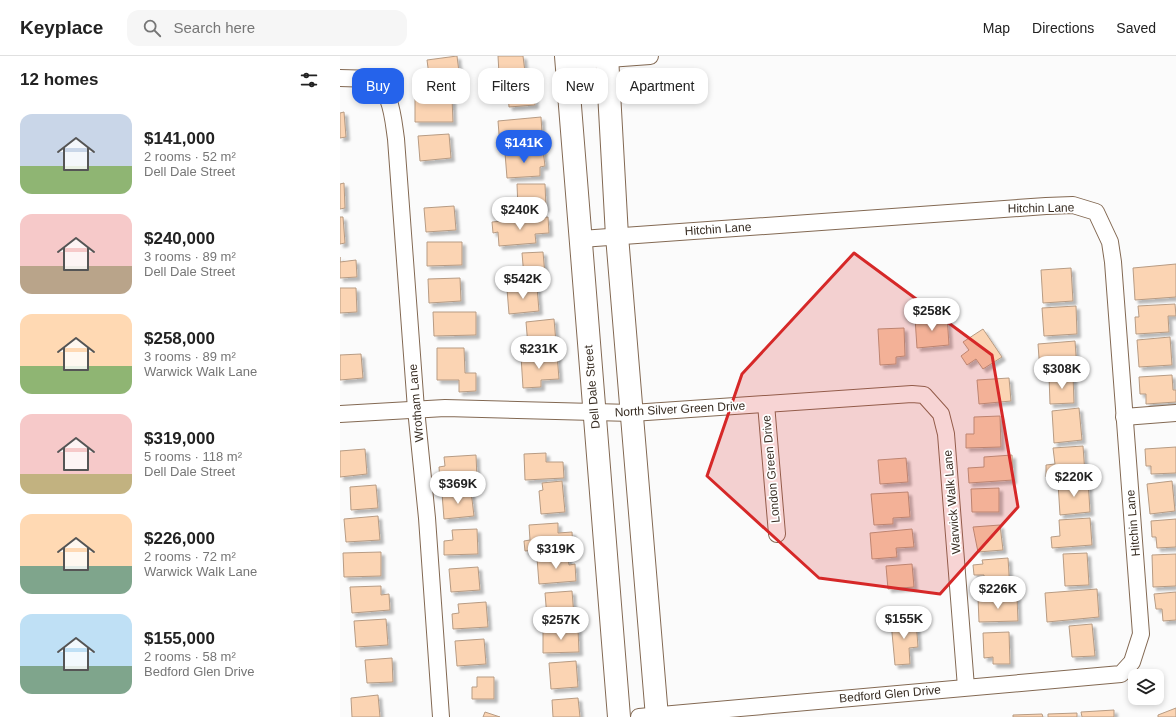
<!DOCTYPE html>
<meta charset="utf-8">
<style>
:root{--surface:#fff;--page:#f6f6f6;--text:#222;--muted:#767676;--line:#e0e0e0;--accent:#2563eb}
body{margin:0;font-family:Helvetica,sans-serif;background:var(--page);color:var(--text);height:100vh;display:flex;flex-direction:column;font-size:15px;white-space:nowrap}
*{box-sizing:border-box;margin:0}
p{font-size:13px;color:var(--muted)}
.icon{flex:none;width:22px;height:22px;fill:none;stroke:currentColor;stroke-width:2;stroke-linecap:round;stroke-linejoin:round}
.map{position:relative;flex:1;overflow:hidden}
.details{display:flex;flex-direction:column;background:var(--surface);width:340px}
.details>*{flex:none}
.top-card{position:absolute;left:12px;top:12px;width:380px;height:36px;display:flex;gap:8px}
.controls{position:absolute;left:788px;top:613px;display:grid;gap:8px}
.controls a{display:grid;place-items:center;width:36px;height:36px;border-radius:8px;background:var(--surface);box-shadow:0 2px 6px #0003;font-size:20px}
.price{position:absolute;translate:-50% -34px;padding:0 9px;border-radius:14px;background:#fff;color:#222;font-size:13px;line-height:26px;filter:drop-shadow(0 1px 2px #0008)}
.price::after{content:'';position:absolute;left:50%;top:24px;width:12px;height:9px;margin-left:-6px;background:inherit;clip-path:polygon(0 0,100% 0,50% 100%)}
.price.selected{background:var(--accent);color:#fff}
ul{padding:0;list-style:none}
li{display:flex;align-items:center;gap:12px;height:100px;padding:0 20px}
li span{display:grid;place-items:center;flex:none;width:112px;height:80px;border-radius:12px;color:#555}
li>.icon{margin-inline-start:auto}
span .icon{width:48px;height:48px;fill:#fffc;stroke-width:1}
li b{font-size:17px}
h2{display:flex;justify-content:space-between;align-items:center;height:48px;padding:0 20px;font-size:17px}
.pill{padding:0 14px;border-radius:12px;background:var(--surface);box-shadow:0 2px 6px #0003;font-size:14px;line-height:36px}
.pill.selected{background:var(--accent);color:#fff}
header{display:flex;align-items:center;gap:24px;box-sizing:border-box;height:56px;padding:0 20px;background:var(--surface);border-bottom:1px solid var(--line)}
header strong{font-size:19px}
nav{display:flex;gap:22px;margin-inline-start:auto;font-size:14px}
.search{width:280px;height:36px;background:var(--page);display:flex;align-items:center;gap:10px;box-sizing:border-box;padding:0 14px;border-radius:12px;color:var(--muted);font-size:15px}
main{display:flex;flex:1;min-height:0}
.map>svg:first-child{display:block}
</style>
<header>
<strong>Keyplace</strong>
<div class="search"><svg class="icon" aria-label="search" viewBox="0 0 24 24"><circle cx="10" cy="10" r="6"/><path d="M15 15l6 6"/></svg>Search here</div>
<nav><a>Map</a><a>Directions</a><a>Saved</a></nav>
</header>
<main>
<section class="details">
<h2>12 homes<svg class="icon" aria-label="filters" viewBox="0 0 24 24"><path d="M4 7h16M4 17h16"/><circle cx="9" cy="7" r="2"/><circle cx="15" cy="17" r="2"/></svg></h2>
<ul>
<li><span style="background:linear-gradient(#c9d6e8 65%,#8fb573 0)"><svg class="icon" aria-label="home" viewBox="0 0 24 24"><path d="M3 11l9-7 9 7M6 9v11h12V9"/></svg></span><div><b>$141,000</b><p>2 rooms · 52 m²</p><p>Dell Dale Street</p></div></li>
<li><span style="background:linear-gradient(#f6c9c9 65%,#b9a48a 0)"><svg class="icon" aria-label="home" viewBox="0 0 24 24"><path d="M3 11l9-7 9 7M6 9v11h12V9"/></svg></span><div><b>$240,000</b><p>3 rooms · 89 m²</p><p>Dell Dale Street</p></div></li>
<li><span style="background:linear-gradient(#ffd9b3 65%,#8fb573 0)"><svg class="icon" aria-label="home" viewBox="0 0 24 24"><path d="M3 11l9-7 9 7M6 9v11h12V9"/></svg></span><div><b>$258,000</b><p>3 rooms · 89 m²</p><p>Warwick Walk Lane</p></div></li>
<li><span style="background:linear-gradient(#f6c9c9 75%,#c2b280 0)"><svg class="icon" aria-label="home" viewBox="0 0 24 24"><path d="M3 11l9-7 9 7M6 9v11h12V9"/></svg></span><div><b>$319,000</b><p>5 rooms · 118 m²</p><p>Dell Dale Street</p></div></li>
<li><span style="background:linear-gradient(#ffd9b3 65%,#7fa58c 0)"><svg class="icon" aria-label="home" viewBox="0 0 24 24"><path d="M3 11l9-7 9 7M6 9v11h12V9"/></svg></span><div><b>$226,000</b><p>2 rooms · 72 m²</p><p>Warwick Walk Lane</p></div></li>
<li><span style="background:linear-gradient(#bfe0f5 65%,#7fa58c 0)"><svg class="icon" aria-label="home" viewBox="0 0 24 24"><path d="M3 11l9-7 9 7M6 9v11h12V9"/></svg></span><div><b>$155,000</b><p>2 rooms · 58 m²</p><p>Bedford Glen Drive</p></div></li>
</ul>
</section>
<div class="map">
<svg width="836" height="661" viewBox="0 0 836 661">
<defs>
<filter id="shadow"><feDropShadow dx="3.5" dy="3.5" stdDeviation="1" flood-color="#0004"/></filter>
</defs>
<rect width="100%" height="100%" fill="#fbfbfb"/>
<g fill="#fbd4b3" stroke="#b79b83" filter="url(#shadow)">
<path d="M117 0 120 24 90 27 87 4Z"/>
<path d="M158 0H183L185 16 159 18Z"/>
<path d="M193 24 195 49 169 51 167 26Z"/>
<path d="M112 42 113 66H75V43Z"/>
<path d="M4 56 6 81 0 82V57Z"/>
<path d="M201 61 202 77 188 79 189 88 160 91 158 65Z"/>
<path d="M109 78 111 102 80 105 78 80Z"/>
<path d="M203 94 205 110 200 111V120L167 122 165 97Z"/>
<path d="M4 127 5 152 0 153V128Z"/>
<path d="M177 128H205L206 152 178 153Z"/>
<path d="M114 150 116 174 86 176 84 152Z"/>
<path d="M0 161H3L5 187 0 188Z"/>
<path d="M208 161 209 177 195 178 196 187 159 190 158 176 153 177 152 166Z"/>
<path d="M87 186H122V209L87 210Z"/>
<path d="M203 196 205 219 184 221 182 197Z"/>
<path d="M0 201V206L16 204 17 221 0 222Z"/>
<path d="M836 208V241L795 244 793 212Z"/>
<path d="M731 212 733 245 703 247 701 214Z"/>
<path d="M120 222 121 245 89 247 88 223Z"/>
<path d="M197 231 199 255 169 258 167 233Z"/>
<path d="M0 232H16L17 256 0 257Z"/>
<path d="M835 248 836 260H828L829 276 796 278 795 261H799L798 250Z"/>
<path d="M736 250 737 278 704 280 702 252Z"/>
<path d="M93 256H136V279L94 280Z"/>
<path d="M607 260 609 289 577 292 575 262Z"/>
<path d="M214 263 216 287 188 290 186 266Z"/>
<path d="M564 272 565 300 556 301V308L540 309 538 273Z"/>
<path d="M643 273 662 301 643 313 636 303 627 309 621 300 629 294 623 286Z"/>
<path d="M830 281 832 309 799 311 797 284Z"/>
<path d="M735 285 737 313 700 316 698 288Z"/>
<path d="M97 292H124L125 317H136V335L119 336V324H97Z"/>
<path d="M21 298 23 322 0 324V299Z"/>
<path d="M217 298 219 323 201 324V331L183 332 181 300Z"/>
<path d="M733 319 734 347 710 348 709 320Z"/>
<path d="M832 319 833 334H836V346L806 348V338H800L799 321Z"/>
<path d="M669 322 671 345 639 348 637 324Z"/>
<path d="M739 352 742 384 714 387 712 355Z"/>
<path d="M660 360 661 391 626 392V378H634V361Z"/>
<path d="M743 390 745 418 706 421V409L715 408 713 392Z"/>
<path d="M836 391V417L811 418V410H806L805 393Z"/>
<path d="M25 393 27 418 0 421V395Z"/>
<path d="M206 397V406H223L224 422 185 424 184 398Z"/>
<path d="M136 399 137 423 100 426 99 411 105 410 104 401Z"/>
<path d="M672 399 673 424 629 427 628 412 644 411V401Z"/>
<path d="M566 402 568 426 540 428 538 404Z"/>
<path d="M748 424 750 456 720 459 718 427Z"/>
<path d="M222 425 225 456 201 458 199 435 203 434 202 427Z"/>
<path d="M832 425 835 455 810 458 807 428Z"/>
<path d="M36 429 38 452 11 454 10 431Z"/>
<path d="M659 432V456H632L631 433Z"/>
<path d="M131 435 134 460 104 463 102 437Z"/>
<path d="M568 436 570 461 553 462V468L534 469 531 438Z"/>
<path d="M38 460 40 484 6 486 4 463Z"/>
<path d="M750 462 752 489 712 492 711 481 720 480 719 464Z"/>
<path d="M836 463V491L817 492 816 481H812L811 465Z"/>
<path d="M218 467V477L232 476 233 491 185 495 184 485 190 484 189 469Z"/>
<path d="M660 469 663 494 638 496 633 471Z"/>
<path d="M137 473 138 498 104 499V485L113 484 112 474Z"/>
<path d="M572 473 574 491 556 492 557 501 532 503 530 477Z"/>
<path d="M41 496V520L4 521 3 497Z"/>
<path d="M747 497 749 529 725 530 723 498Z"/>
<path d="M836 498V530L813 531 812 499Z"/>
<path d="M228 500 229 509 235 508 236 525 199 528 197 502Z"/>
<path d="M668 502 670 534 645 536 644 519H634L633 509 643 508 642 504Z"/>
<path d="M572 508 574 531 548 533 546 510Z"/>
<path d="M138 511 140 534 111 536 109 513Z"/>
<path d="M41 530V539L49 538 50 554 12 557 10 531Z"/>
<path d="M757 533 759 561 707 566 705 537Z"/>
<path d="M232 535 234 560 207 562 205 537Z"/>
<path d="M836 536V564L823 565 822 553H816L814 538Z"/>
<path d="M677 541 678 565 639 566 638 542Z"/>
<path d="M146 546 148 571 113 573 112 558 119 557 118 548Z"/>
<path d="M46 563 48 589 16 591 14 565Z"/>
<path d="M576 564 578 591 569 592 570 608 555 609 551 566Z"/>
<path d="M752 568 755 600 732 601 729 570Z"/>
<path d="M238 573 239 596 203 597V574Z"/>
<path d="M669 576 670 608H653V601L644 602 643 577Z"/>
<path d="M144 583 146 608 117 610 115 585Z"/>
<path d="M52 602 53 626 27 627 25 604Z"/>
<path d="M236 605 238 631 211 633 209 607Z"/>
<path d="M137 621H154V643H132V631H137Z"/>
<path d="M38 639 40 661H12L11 642Z"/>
<path d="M238 642 240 661H213L212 644Z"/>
<path d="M836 652V661H818V659Z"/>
<path d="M774 654V661H742L741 656Z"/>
<path d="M145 656 160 661H143Z"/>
<path d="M737 657V661H708V658Z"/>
<path d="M702 658 703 661H673V659Z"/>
</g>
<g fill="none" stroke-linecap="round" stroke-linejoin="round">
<defs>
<g id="street">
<path d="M227 6 310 0"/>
<path d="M0 22C9 22 20 22 28 24 52 29 53 64 56 83L76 353 87 462 101 661"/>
<path d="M241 183 706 150 733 149 756 156 770 186 773 206 801 578 792 606 781 618 299 661"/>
<path d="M426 348 437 478"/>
<path d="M0 358 105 352 292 357 572 338 584 339 601 358 606 378 626 631"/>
<path d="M784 361 836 357"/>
</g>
<g id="secondary">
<path d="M226 0 279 661"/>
<path d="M267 0 277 180 317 661"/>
</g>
</defs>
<use href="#street" stroke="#836953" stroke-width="18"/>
<use href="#secondary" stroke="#836953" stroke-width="24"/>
<use href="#street" stroke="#fff" stroke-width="16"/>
<use href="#secondary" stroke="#fff" stroke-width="22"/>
</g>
<path fill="#d62828" fill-opacity="0.2" stroke="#d62828" stroke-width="3" stroke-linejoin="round" d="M514 197 652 299 678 451 600 538 479 522 367 420 402 318Z"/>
<g text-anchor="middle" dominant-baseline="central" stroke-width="3.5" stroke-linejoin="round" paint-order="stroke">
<g font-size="12" fill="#382d23" stroke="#fff">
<text transform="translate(701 152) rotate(-1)">Hitchin Lane</text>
<text transform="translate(378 173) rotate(-4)">Hitchin Lane</text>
<text transform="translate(252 331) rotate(-95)">Dell Dale Street</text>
<text transform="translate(76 347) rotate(-95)">Wrotham Lane</text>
<text transform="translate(340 353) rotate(-3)">North Silver Green Drive</text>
<text transform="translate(431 413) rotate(-95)">London Green Drive</text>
<text transform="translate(612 446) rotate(-95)">Warwick Walk Lane</text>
<text transform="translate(793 467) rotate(-95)">Hitchin Lane</text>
<text transform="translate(550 638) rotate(-5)">Bedford Glen Drive</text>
</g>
</g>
</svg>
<div class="controls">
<a><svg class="icon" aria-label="layers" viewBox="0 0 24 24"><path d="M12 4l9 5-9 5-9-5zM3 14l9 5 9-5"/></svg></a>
</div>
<b class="price selected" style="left:184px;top:108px">$141K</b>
<b class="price" style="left:180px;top:175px">$240K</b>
<b class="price" style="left:183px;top:244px">$542K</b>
<b class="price" style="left:592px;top:276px">$258K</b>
<b class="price" style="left:199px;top:314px">$231K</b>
<b class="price" style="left:722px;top:334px">$308K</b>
<b class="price" style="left:734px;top:442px">$220K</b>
<b class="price" style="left:118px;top:449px">$369K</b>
<b class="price" style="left:216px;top:514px">$319K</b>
<b class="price" style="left:658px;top:554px">$226K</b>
<b class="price" style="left:564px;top:584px">$155K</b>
<b class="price" style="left:221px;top:585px">$257K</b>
<div class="top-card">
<a class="pill selected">Buy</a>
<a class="pill">Rent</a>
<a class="pill">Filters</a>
<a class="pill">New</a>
<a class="pill">Apartment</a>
</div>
</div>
</main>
